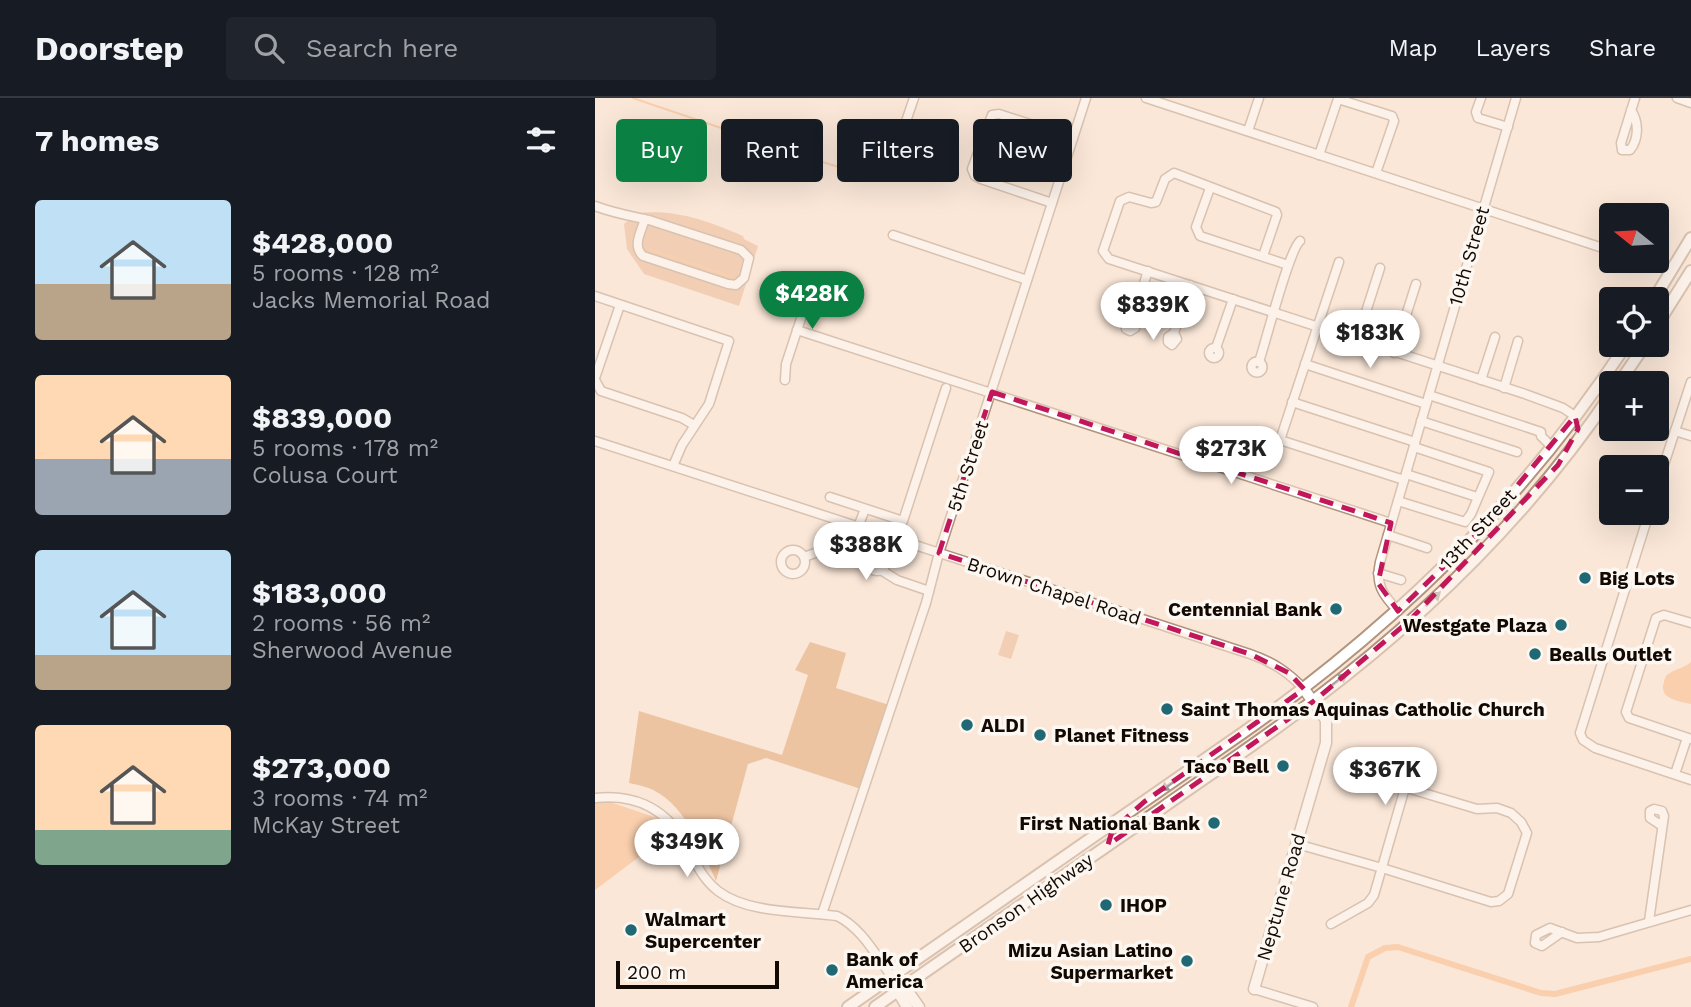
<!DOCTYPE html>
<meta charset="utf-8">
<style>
:root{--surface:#171b24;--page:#20242c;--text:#f1f3f6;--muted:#9ea1a6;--line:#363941;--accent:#0b8043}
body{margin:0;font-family:"Work Sans",sans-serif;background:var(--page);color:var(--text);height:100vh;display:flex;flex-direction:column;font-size:26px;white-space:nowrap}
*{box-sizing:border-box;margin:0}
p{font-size:23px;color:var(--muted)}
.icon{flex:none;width:38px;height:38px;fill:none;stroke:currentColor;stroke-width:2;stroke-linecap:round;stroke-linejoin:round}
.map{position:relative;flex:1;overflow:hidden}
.sheet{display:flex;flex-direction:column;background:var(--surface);width:595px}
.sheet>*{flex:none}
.banner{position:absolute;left:21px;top:21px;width:665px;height:63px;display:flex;gap:14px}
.needle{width:46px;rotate:288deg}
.controls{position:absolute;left:1004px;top:105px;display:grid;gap:14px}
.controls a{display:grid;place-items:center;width:70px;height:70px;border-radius:7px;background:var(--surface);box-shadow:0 7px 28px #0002;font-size:35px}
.scale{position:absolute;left:21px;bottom:18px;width:163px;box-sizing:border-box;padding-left:7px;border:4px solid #130903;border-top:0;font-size:19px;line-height:24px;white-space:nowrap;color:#130903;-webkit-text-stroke:5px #fdf7f2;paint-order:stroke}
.price{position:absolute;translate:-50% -60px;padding:0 16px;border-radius:24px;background:#fff;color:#222;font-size:23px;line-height:46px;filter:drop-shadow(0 2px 4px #0008)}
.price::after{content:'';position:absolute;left:50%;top:42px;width:21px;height:16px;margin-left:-10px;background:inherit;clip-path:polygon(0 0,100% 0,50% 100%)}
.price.active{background:var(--accent);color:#fff}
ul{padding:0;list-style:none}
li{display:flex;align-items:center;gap:21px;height:175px;padding:0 35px}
li span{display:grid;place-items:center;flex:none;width:196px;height:140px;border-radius:7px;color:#555}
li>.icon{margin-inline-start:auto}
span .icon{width:84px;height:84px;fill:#fffc;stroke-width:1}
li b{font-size:30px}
h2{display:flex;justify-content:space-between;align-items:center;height:84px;padding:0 35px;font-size:30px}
.tag{padding:0 24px;border-radius:7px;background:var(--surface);box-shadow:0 7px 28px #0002;font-size:24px;line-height:63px}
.tag.active{background:var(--accent);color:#fff}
header{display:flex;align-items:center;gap:42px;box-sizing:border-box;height:98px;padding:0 35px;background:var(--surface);border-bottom:2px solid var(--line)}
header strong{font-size:33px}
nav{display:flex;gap:38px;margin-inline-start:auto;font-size:24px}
.search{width:490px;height:63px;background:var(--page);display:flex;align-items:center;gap:18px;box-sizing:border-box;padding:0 24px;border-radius:7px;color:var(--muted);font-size:26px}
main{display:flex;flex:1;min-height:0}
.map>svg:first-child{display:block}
</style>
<header>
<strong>Doorstep</strong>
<div class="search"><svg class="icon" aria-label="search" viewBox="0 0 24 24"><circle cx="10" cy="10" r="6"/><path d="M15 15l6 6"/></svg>Search here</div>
<nav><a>Map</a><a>Layers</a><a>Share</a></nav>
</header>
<main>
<section class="sheet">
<h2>7 homes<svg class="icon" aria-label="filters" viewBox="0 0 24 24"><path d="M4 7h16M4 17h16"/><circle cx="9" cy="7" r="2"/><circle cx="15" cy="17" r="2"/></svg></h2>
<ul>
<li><span style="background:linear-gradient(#bfe0f5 60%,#b9a48a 0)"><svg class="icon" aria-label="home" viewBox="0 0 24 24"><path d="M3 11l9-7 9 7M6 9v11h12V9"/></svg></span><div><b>$428,000</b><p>5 rooms · 128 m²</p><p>Jacks Memorial Road</p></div></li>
<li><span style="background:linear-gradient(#ffd9b3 60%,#9aa5b1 0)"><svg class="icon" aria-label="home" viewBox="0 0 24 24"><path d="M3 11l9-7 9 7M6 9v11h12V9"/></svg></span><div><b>$839,000</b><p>5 rooms · 178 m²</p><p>Colusa Court</p></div></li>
<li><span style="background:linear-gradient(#bfe0f5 75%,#b9a48a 0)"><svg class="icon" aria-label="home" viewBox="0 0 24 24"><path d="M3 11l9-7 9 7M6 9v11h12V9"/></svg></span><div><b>$183,000</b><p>2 rooms · 56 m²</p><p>Sherwood Avenue</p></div></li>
<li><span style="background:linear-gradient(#ffd9b3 75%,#7fa58c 0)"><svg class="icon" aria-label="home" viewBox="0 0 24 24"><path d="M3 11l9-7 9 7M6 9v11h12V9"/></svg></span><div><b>$273,000</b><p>3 rooms · 74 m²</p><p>McKay Street</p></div></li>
</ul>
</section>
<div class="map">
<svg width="1096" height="909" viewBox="0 0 1096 909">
<rect width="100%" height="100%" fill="#fae7d8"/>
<g fill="#e8b287">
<path d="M43 115C82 111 113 123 148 138L149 141 163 148 144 208 49 176 32 151 29 126Z"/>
<path d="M411 533 424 537 416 561 403 557Z"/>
</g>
<path fill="#de995f" d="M215 544 251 555 241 590 294 607 266 691 171 660 153 666 121 783C107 752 92 710 60 693 53 689 43 687 34 685L44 613 187 657 213 577 200 572Z"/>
<g fill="#f8b178">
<path d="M1096 564V606C1084 603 1063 601 1069 584 1070 579 1071 577 1075 575 1083 570 1089 570 1096 564Z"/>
<path d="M9 702 62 720 73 737 0 792V705Z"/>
</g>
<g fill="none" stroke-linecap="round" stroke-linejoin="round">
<g stroke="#f8b178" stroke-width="2">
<path d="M38 0 182 49"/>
<path d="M189 52 279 80"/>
<path d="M55 152 135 178"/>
</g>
<path stroke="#f8b178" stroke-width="6" d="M756 909 773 859 790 850 803 849 946 895 960 896 1096 861"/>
<defs>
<g id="minor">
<path d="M551 0 1017 153"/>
<path d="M886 0 881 14 883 20 913 29"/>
<path d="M1082 0 1096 5"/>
<path d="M1036 12C1044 24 1044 41 1035 52H1027L1026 45 1040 0"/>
<path d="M653 33 664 0"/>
<path d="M724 57 743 1 797 18 799 23 781 75"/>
<path d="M295 70 319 0"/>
<path d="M615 90 601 129 605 138 693 167"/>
<path d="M457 105 386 81 380 78 377 71 397 17 404 16 478 40"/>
<path d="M0 108C18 115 36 118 54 122L146 152 154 160 149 180 141 187 133 186 48 158C37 148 46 134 50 121"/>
<path d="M298 137 432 182"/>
<path d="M668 158 682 117 681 114 579 75 570 81 561 104 556 105 534 99 525 103 508 153 514 161 930 296 968 310 980 318"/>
<path d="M1049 163 1077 172"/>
<path d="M744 164 685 342 809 382"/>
<path d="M0 198 134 243 114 306 87 347 78 368"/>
<path d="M537 221 540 230 535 233 531 231 530 226 537 221 553 173"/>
<path d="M202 232 796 425"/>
<path d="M579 235 582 241 577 247 573 244V239L579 235 595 187"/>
<path d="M762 242 785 170"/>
<circle cx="619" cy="255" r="5"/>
<path d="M621 250 638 201"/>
<path d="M799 255 821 186"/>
<circle cx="662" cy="269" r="5.5"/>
<path d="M664 264C671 243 694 152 705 143"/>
<path d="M710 266 831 306"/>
<path d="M0 280 25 207"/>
<path d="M0 282 6 293 87 320 99 327"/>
<path d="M190 282 191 266 219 181"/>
<path d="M886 282 900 239"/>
<path d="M909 290 923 243"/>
<path d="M834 297 946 334V338L957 349"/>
<path d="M697 304 820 344"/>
<path d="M826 323 922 354"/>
<path d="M1080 333 1096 338"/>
<path d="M0 343 655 556C678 564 693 574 709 591"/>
<path d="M811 376 882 399"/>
<path d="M1062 388 1096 284"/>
<path d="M235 399 308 423 351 290"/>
<path d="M803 403 870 424 876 416 894 374 819 349"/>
<path d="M1054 415 985 635 988 642 1000 650 1096 682"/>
<path d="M263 429 270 411"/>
<path d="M793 437 832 450"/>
<circle cx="198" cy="464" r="12"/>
<circle cx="282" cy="464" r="9"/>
<path d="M209 459 234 450 274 461"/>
<path d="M286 472 302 482 334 493"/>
<path d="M783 475 806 482"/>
<path d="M803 513C788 497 780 487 785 464L921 0"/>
<path d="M1096 525 1069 517 1061 520 1031 614 1034 620 1096 641"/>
<path d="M1080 676 1092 640"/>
<path d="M0 700C36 696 67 708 87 740 99 759 104 778 123 793 153 816 206 813 242 818 267 830 281 858 297 879"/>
<path d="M702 746 787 770 896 804 904 803 913 796 932 735 926 724 916 715 902 710 882 711 812 690"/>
<path d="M227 816 331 505 344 455 491 0"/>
<path d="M1054 823 1069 718 1067 713 1059 711 1055 713V720L1067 728"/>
<path d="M736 826 773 805 779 797 820 655"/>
<path d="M967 834 947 848 940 845 941 837 955 830 982 840 1004 839 1096 812"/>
<path d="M659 891 718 909"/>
</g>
<g id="major">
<path d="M297 879 310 889 324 909"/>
<path d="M300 889 312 909"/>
<path d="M659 891 731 645V622L709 591"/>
</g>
<g id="highway">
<path d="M1059 201 1096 140"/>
<path d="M1062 227 1096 173"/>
<path d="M1024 285 1050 247"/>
<path d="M253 909 649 634C799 528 930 401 1031 247"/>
<path d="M280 909C375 842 472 776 567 710 618 674 670 640 719 602 832 517 937 413 1017 295"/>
</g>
</defs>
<use href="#minor" stroke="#b2947d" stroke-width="11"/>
<use href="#major" stroke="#b2947d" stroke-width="13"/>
<use href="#highway" stroke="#b2947d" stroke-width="14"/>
<use href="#minor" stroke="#fff" stroke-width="8"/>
<use href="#major" stroke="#fff" stroke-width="10"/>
<use href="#highway" stroke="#fff" stroke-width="10"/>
</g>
<defs><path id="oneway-solid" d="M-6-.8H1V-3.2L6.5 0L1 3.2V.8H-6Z" transform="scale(1.75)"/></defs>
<g fill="#a19d9a">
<use href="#oneway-solid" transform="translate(838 501) rotate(-44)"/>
<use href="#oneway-solid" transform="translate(744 582) rotate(-38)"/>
<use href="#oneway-solid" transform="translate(574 687) rotate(145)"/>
</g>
<path d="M0 0H1096V909H0ZM397 294 796 425 783 485 803 513 883 435 980 318 983 331 963 367 814 523 719 603 513 747 517 733 549 704 709 591 694 575 655 556 344 455Z" fill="#fae7d8" fill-opacity=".55" fill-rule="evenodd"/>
<path fill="none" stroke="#c2185b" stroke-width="5" stroke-dasharray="14 9" stroke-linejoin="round" d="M397 294 796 425 783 485 803 513 883 435 980 318 983 331 963 367 814 523 719 603 513 747 517 733 549 704 709 591 694 575 655 556 344 455Z"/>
<g fill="#206974" stroke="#fdf7f2" stroke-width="2.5">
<circle cx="990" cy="480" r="7"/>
<circle cx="741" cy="511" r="7"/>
<circle cx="966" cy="527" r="7"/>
<circle cx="940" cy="556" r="7"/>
<circle cx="572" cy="611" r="7"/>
<circle cx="372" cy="627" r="7"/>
<circle cx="445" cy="637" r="7"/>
<circle cx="688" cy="668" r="7"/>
<circle cx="619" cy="725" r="7"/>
<circle cx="511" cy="807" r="7"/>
<circle cx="36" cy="832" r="7"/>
<circle cx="592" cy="863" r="7"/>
<circle cx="237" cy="872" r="7"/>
</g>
<g text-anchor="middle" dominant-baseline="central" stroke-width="7" stroke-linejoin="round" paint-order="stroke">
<g font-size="19" fill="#130903" stroke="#fdf7f2">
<text transform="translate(874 158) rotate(-74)">10th Street</text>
<text transform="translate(373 368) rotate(-72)">5th Street</text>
<text transform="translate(883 431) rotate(-47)">13th Street</text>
<text transform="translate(459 493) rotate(18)">Brown Chapel Road</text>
<text transform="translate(686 799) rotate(-74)">Neptune Road</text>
<text transform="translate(431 805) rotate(-35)">Bronson Highway</text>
</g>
<g font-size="19" font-weight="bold" fill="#130903" stroke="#fdf7f2" text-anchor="start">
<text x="1004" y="480">Big Lots</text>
<text x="727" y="511" text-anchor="end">Centennial Bank</text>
<text x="952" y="527" text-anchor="end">Westgate Plaza</text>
<text x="954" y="556">Bealls Outlet</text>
<text x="586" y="611">Saint Thomas Aquinas Catholic Church</text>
<text x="386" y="627">ALDI</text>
<text x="459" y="637">Planet Fitness</text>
<text x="674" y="668" text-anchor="end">Taco Bell</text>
<text x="605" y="725" text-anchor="end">First National Bank</text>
<text x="525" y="807">IHOP</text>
<text x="50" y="821">Walmart<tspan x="50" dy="22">Supercenter</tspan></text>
<text x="578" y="852" text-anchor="end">Mizu Asian Latino<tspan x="578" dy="22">Supermarket</tspan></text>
<text x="251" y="861">Bank of<tspan x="251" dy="22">America</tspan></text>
</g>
</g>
</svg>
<div class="controls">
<a><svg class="needle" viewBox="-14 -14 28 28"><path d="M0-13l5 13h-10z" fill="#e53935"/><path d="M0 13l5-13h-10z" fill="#9ea1a6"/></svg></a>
<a><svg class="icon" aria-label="locate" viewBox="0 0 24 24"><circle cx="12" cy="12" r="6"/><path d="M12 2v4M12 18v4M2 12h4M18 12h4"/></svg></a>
<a>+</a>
<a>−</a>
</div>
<div class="scale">200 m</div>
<b class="price active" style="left:217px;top:233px">$428K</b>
<b class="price" style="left:558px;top:244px">$839K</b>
<b class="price" style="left:775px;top:272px">$183K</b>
<b class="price" style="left:636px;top:388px">$273K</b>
<b class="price" style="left:271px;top:484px">$388K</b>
<b class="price" style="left:790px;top:709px">$367K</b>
<b class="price" style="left:92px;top:781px">$349K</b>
<div class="banner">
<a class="tag active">Buy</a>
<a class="tag">Rent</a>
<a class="tag">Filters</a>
<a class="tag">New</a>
</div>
</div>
</main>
